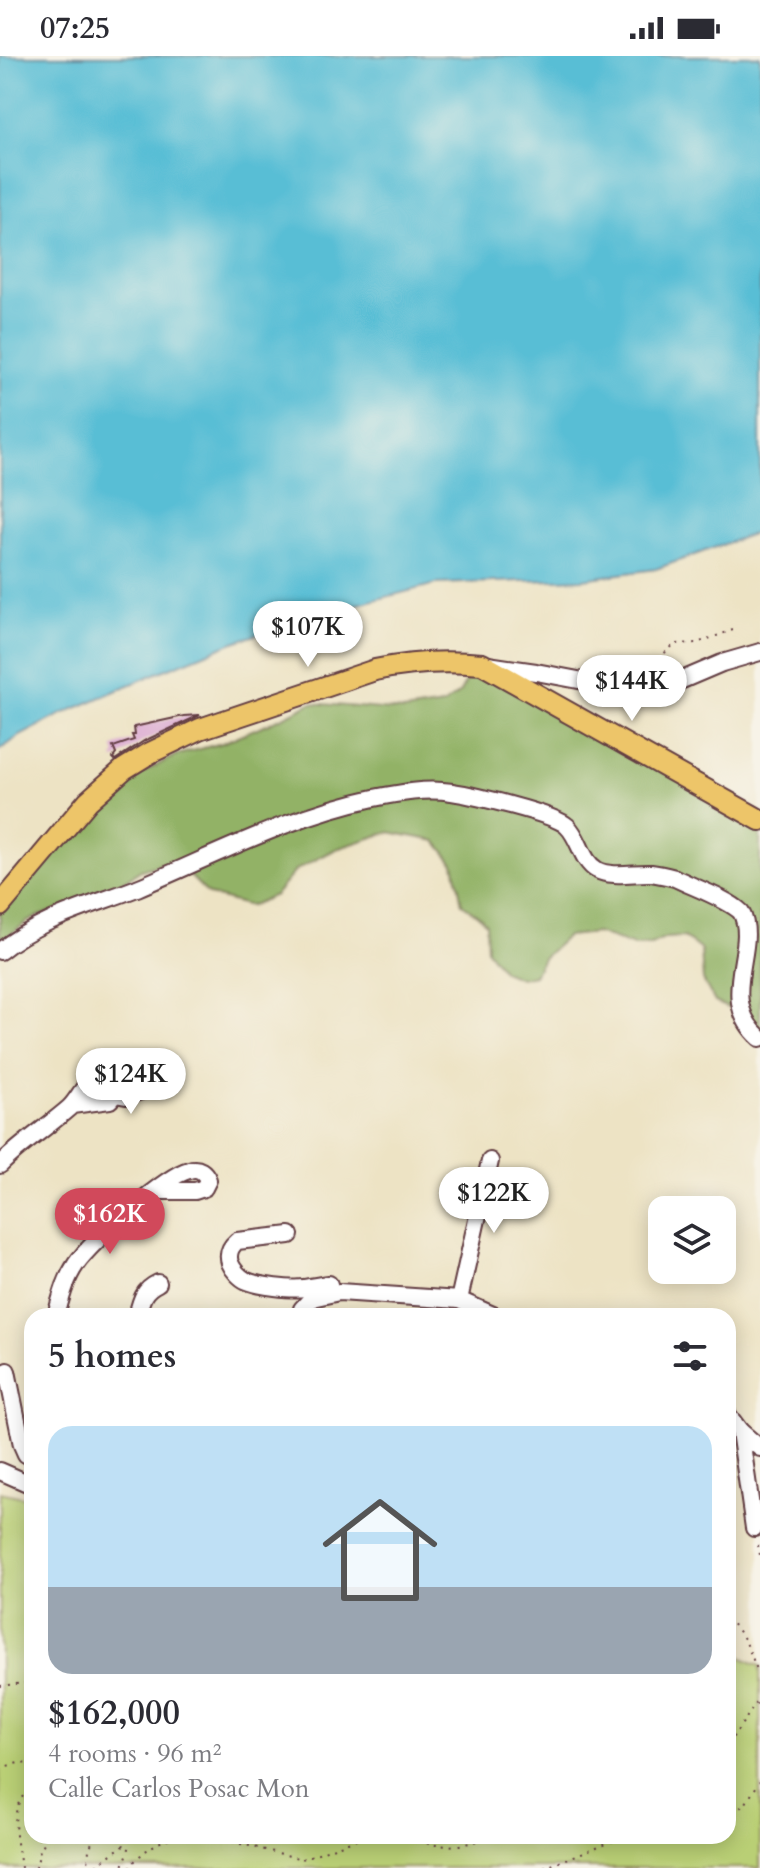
<!DOCTYPE html>
<meta charset="utf-8">
<style>
:root{--surface:#fff;--page:#f7f7f7;--text:#2b2b33;--muted:#7c7c81;--accent:#d1495b}
body{margin:0;font-family:Cardo,serif;background:var(--page);color:var(--text);height:100vh;display:flex;flex-direction:column;font-size:30px;white-space:nowrap}
*{box-sizing:border-box;margin:0}
p{font-size:26px;color:var(--muted)}
.icon{flex:none;width:44px;height:44px;fill:none;stroke:currentColor;stroke-width:2;stroke-linecap:round;stroke-linejoin:round}
.map{position:relative;flex:1;overflow:hidden}
.sheet{position:absolute;left:24px;top:1252px;width:712px;height:536px;display:flex;flex-direction:column;background:var(--surface);border-radius:24px;box-shadow:0 4px 20px #0003}
.sheet>*{flex:none}
.tools{position:absolute;left:648px;top:1140px;display:grid;gap:16px}
.tools a{display:grid;place-items:center;width:88px;height:88px;border-radius:16px;background:var(--surface);box-shadow:0 4px 20px #0003;font-size:40px}
.price{position:absolute;translate:-50% -68px;padding:0 18px;border-radius:28px;background:#fff;color:#222;font-size:26px;line-height:52px;filter:drop-shadow(0 2px 4px #0008)}
.price::after{content:'';position:absolute;left:50%;top:48px;width:24px;height:18px;margin-left:-12px;background:inherit;clip-path:polygon(0 0,100% 0,50% 100%)}
.price.selected{background:var(--accent);color:#fff}
ul{padding:0;list-style:none}
li{display:grid;align-content:center;gap:16px;height:424px;padding:0 24px}
li span{display:grid;place-items:center;height:248px;border-radius:24px;color:#555}
li>.icon{margin-inline-start:auto}
span .icon{width:144px;height:144px;fill:#fffc;stroke-width:1}
li b{font-size:34px}
h2{display:flex;justify-content:space-between;align-items:center;height:96px;padding:0 24px;font-size:34px}
.status{display:flex;justify-content:space-between;align-items:center;height:56px;padding:0 40px;background:var(--surface);direction:ltr}
.status svg{height:22px;fill:currentColor}
.map>svg:first-child{display:block}
</style>
<div class="status"><b>07:25</b><svg viewBox="0 0 49 12"><path d="M0 12V9h3v3zM5 12V6h3v6zM10 12V3h3v9zM15 12V0h3v12zM26 1h20v11H26zM47 4h2v5h-2z"/></svg></div>
<div class="map">
<svg width="760" height="1812" viewBox="0 0 760 1812">
<rect width="100%" height="100%" fill="#f7f3e8"/>
<filter id="ink" filterUnits="userSpaceOnUse"><feTurbulence type="fractalNoise" baseFrequency=".0125" numOctaves="2"/><feDisplacementMap in="SourceGraphic" scale="16" xChannelSelector="R" yChannelSelector="G"/><feConvolveMatrix kernelMatrix="1 2 1 2 8 2 1 2 1" color-interpolation-filters="sRGB"/></filter>
<filter id="wash" filterUnits="userSpaceOnUse"><feTurbulence type="fractalNoise" baseFrequency=".006" numOctaves="4" result="noise"/><feDisplacementMap in="SourceGraphic" scale="32" xChannelSelector="R" yChannelSelector="G"/><feGaussianBlur stdDeviation="1.8" result="paint"/><feColorMatrix in="noise" values="0 0 0 0 0 0 0 0 0 0 0 0 0 0 0 0 0 1.4 0 .05"/><feComposite in="paint" operator="in"/></filter>
<g filter="url(#wash)">
<rect width="100%" height="100%" fill="#ede3c4"/>
<path fill="#b9cf74" stroke="#827750" stroke-width="2" d="M0 1436 32 1443V1780H728V1595L760 1610V1812H0Z"/>
<path fill="#92b266" stroke="#6e6848" stroke-width="2" d="M482 613 760 756V986L737 956 715 946 703 924 701 894 684 881 666 882 651 889 634 890 597 877 567 880 543 902 534 919 520 922 503 915 487 894 486 867 478 859 462 848 454 807 436 785 389 776 336 793 296 814 275 839 250 850 209 839 183 813 161 808 141 814 104 838 39 860 27 866 0 886V846L71 771 144 716 177 699 222 687 285 660 311 647 404 655 443 649 460 636 469 620Z"/>
<path fill="#58bed5" stroke="#516e80" stroke-width="2" d="M0 0H760V475L656 513 583 523 436 528 320 558 231 587 157 617 62 658 18 681 0 694Z"/>
<g id="blocks">
<path fill="#dbaad2" d="M200 659 144 685 115 704 113 702 116 698 113 691 134 684 132 679H135L134 671 184 660Z"/>
</g>
</g>
<g filter="url(#ink)">
<use href="#blocks" fill-opacity="0" stroke="#623c42" stroke-width="2"/>
<g fill="none" stroke-linecap="round" stroke-linejoin="round">
<defs>
<g id="minor">
<path d="M488 609 536 616 626 633 648 634 668 630 722 607 760 596"/>
<path d="M0 895C39 863 91 850 137 832 216 799 289 760 374 742 399 737 426 732 452 736 472 739 555 758 567 770 580 782 581 805 597 814 612 822 635 816 651 817 659 818 667 820 675 822 693 831 728 843 741 856 760 891 715 942 760 982"/>
<path d="M115 1038 126 1040 143 1034"/>
<path d="M0 1109C21 1088 46 1072 69 1052 78 1044 83 1029 94 1024 107 1018 115 1027 115 1038L110 1044 72 1049"/>
<path d="M483 1135 515 1147"/>
<path d="M290 1179 237 1185C230 1191 227 1198 230 1207 233 1214 240 1222 247 1225 259 1230 291 1234 304 1232 312 1231 320 1229 329 1228"/>
<path d="M459 1244 490 1105"/>
<path d="M56 1260C61 1242 65 1224 76 1208 91 1186 165 1120 189 1114 199 1111 205 1116 208 1124L204 1132 195 1135H154"/>
<path d="M137 1260C141 1244 143 1234 158 1227"/>
<path d="M301 1260 302 1253 312 1242 339 1236 459 1244 495 1260"/>
<path d="M7 1315 22 1389 26 1398 32 1401"/>
<path d="M728 1359 740 1375 760 1392"/>
<path d="M740 1375 754 1472"/>
<path d="M0 1415 32 1429"/>
</g>
<path id="major" d="M0 850 88 745 124 713 150 697 200 673 375 614C412 606 445 604 482 608L760 764"/>
</defs>
<use href="#minor" stroke="#623c42" stroke-width="20"/>
<use href="#major" stroke="#623c42" stroke-width="24"/>
<g stroke="#623c42" stroke-width="2" stroke-dasharray="2 6" stroke-linecap="butt">
<path d="M631 617 646 613 675 588 697 587 733 574"/>
<path d="M758 1489 760 1499"/>
<path d="M728 1562 745 1584 760 1621"/>
<path d="M0 1630 32 1626"/>
<path d="M728 1688 760 1642"/>
<path d="M0 1712 18 1707 32 1708"/>
<path d="M728 1762 746 1747 760 1725"/>
<path d="M95 1780 89 1793 88 1809 91 1811 96 1809 124 1789 129 1791C129 1797 124 1805 123 1812"/>
<path d="M209 1780 302 1803 364 1780"/>
<path d="M404 1780C438 1793 457 1793 491 1780"/>
<path d="M21 1812C18 1787 5 1747 32 1733"/>
<path d="M36 1812 40 1794 48 1780"/>
<path d="M129 1812C141 1796 156 1786 176 1780"/>
<path d="M544 1812 604 1788 629 1780"/>
</g>
<use href="#minor" stroke="#fff" stroke-width="16"/>
<use href="#major" stroke="#edc569" stroke-width="20"/>
</g>
</g>
</svg>
<div class="tools">
<a><svg class="icon" aria-label="layers" viewBox="0 0 24 24"><path d="M12 4l9 5-9 5-9-5zM3 14l9 5 9-5"/></svg></a>
</div>
<b class="price" style="left:308px;top:613px">$107K</b>
<b class="price" style="left:632px;top:667px">$144K</b>
<b class="price" style="left:131px;top:1060px">$124K</b>
<b class="price" style="left:494px;top:1179px">$122K</b>
<b class="price selected" style="left:110px;top:1200px">$162K</b>
<section class="sheet">
<h2>5 homes<svg class="icon" aria-label="filters" viewBox="0 0 24 24"><path d="M4 7h16M4 17h16"/><circle cx="9" cy="7" r="2"/><circle cx="15" cy="17" r="2"/></svg></h2>
<ul>
<li><span style="background:linear-gradient(#bfe0f5 65%,#9aa5b1 0)"><svg class="icon" aria-label="home" viewBox="0 0 24 24"><path d="M3 11l9-7 9 7M6 9v11h12V9"/></svg></span><div><b>$162,000</b><p>4 rooms · 96 m²</p><p>Calle Carlos Posac Mon</p></div></li>
</ul>
</section>
</div>
